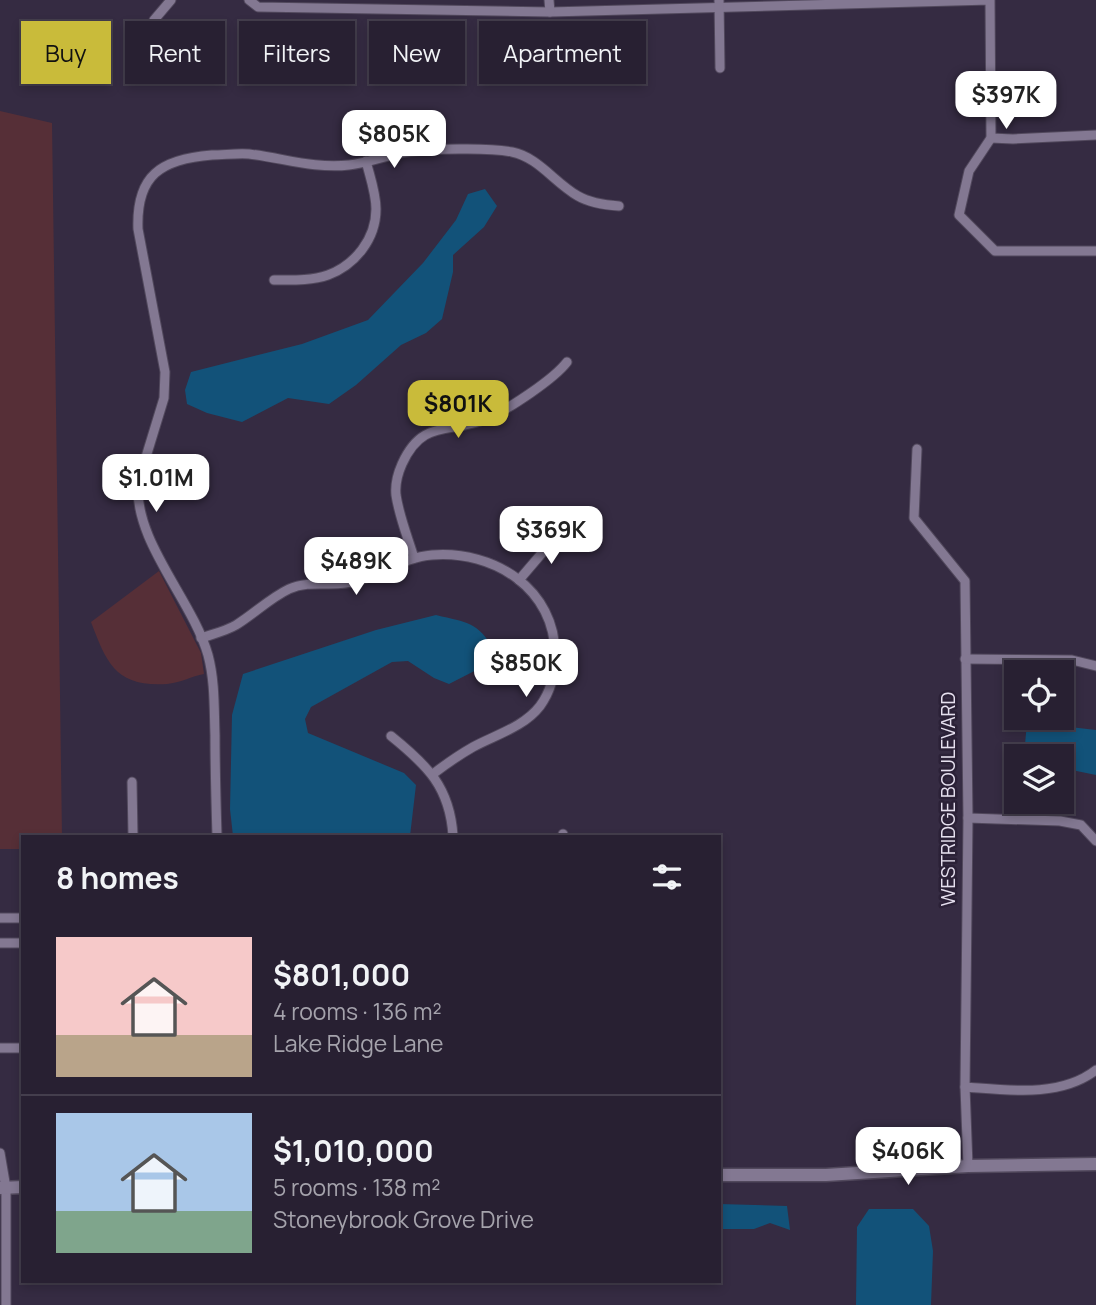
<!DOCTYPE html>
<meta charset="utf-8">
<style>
:root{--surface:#282032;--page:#342d3e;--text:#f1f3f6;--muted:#a5a3ac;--line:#443e4d;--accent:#c9bb3a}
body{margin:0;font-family:Manrope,sans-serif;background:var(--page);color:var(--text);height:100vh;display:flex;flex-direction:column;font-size:26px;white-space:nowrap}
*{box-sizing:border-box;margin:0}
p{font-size:23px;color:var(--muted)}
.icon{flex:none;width:38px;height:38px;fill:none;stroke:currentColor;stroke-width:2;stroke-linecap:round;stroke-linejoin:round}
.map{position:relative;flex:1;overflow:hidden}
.drawer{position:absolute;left:21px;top:835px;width:700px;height:448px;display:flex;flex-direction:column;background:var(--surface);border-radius:0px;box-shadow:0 4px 10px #0003,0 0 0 2px var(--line)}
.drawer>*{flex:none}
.top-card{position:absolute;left:21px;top:21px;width:700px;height:63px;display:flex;gap:14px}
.tools{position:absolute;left:1004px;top:660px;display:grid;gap:14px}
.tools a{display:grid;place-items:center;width:70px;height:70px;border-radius:0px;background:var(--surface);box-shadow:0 4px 10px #0003,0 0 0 2px var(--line);font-size:35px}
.price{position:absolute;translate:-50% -60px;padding:0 16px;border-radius:14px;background:#fff;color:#222;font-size:23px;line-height:46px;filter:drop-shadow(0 2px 4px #0008)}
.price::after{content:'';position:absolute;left:50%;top:42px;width:21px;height:16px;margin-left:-10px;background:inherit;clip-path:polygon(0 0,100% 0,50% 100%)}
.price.selected{background:var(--accent);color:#111}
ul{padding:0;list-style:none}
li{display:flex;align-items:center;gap:21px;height:175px;padding:0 35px}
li+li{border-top:2px solid var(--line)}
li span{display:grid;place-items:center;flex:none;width:196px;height:140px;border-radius:0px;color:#555}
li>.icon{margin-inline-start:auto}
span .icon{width:84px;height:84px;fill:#fffc;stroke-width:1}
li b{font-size:30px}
h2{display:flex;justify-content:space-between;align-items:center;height:84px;padding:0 35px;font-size:30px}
.pill{padding:0 24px;border-radius:0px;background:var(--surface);box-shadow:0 4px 10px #0003,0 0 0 2px var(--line);font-size:24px;line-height:63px}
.pill.selected{background:var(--accent);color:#111}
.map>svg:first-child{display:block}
</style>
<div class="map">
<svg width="1096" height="1305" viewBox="0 0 1096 1305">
<rect width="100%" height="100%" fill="#352b42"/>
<g fill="#562f37">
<path d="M0 111 52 123 62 836H23V849H0Z"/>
<path d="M159 571 201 653 204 674C192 676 180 683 167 684 116 687 107 664 91 622Z"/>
</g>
<g fill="#125279">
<path d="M485 189 497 206 484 227 453 255V272L442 319 426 333 401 345 356 385 329 404 288 398 242 422 207 413 187 404 185 390 191 372 302 344 368 320 423 263 456 220 468 194Z"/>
<path d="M436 615C468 623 477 621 495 651L490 663 449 684 434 678 408 661 392 662 311 707 305 719 308 733 404 773 416 785 410 836H233L230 809 232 715 243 674 376 630Z"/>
<path d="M1027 722 1096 730V775L1062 768V756H1024Z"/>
<path d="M719 1204 787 1206 790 1230 770 1223 754 1229H719Z"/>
<path d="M869 1209H913L929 1226 933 1251 931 1305H856L857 1227Z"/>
</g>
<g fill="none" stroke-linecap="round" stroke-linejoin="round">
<defs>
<g id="street">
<path d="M249 0 258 7 550 12 990 0 991 138 969 171 959 215 995 251H1096"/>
<path d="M549 0 550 12"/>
<path d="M719 0 720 68"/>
<path d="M154 20 171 0"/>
<path d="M991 138 1013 139 1096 135"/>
<path d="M274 280C291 280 311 281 328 275 355 265 376 239 376 209 376 193 370 177 366 161"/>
<path d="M917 449 914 518 965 581 968 818 965 1087 968 1166"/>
<path d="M414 558C408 538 399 516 396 495 395 485 398 473 402 464 423 417 451 435 488 418 509 409 554 379 567 362"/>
<path d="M519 580 560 532"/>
<path d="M201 638C213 634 226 631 236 625 254 614 270 598 289 589 311 579 334 588 357 581 383 574 405 557 432 555 494 550 556 589 555 656 555 674 551 691 540 706 524 727 495 735 473 747 459 755 446 764 433 774"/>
<path d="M965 659 1072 660 1096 666"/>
<path d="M391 736C427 765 450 787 453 836"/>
<path d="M132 782 133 836"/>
<path d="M968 818 1060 821 1081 825 1096 841"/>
<path d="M563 834V836"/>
<path d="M217 836C216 803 215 769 215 735 214 708 215 681 208 655 192 599 134 542 138 483L164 398 165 372 138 229C136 175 161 159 212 155 224 155 237 153 249 154 283 158 315 169 349 165 368 163 387 155 406 152 431 149 488 147 512 152 538 157 555 183 578 196 590 203 605 205 619 206"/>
<path d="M0 918H23"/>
<path d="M0 943H23"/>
<path d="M0 1048H23"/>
<path d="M965 1087C1007 1090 1060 1098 1096 1070"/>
<path d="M0 1153 6 1188V1305"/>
</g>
<g id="secondary">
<path d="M719 1175H826L968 1166 1096 1164"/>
<path d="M0 1188 23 1187"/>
</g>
</defs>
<use href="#street" stroke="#51485c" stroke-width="11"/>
<use href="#secondary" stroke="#51485c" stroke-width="15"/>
<use href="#street" stroke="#837892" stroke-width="9"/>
<use href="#secondary" stroke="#837892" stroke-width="12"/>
</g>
<g text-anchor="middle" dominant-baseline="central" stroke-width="5" stroke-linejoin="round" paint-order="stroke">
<g font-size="19" fill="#e6e0ef" stroke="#2b2137">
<text transform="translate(948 799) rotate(-90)">WESTRIDGE BOULEVARD</text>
</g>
</g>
</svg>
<div class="tools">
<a><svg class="icon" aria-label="locate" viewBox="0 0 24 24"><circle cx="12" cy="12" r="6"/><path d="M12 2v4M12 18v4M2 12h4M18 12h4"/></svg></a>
<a><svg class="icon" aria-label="layers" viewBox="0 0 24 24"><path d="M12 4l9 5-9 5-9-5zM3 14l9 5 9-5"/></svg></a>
</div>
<b class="price" style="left:1006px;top:131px">$397K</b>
<b class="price" style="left:394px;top:170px">$805K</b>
<b class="price selected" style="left:458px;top:440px">$801K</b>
<b class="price" style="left:156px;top:514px">$1.01M</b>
<b class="price" style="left:551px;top:566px">$369K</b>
<b class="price" style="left:356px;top:597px">$489K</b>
<b class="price" style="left:526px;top:699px">$850K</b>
<b class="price" style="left:908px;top:1187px">$406K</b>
<div class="top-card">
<a class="pill selected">Buy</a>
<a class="pill">Rent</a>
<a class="pill">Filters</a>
<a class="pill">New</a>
<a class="pill">Apartment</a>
</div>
<section class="drawer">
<h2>8 homes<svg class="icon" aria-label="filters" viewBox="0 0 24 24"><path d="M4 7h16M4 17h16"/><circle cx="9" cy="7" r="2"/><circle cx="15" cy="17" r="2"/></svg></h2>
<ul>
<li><span style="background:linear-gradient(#f6c9c9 70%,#b9a48a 0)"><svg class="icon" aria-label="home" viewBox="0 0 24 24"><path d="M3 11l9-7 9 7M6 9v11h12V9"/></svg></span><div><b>$801,000</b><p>4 rooms · 136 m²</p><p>Lake Ridge Lane</p></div></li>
<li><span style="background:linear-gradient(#a9c7e8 70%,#7fa58c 0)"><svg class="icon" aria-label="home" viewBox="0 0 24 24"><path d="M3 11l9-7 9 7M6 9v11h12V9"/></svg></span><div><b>$1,010,000</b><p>5 rooms · 138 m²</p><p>Stoneybrook Grove Drive</p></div></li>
</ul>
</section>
</div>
